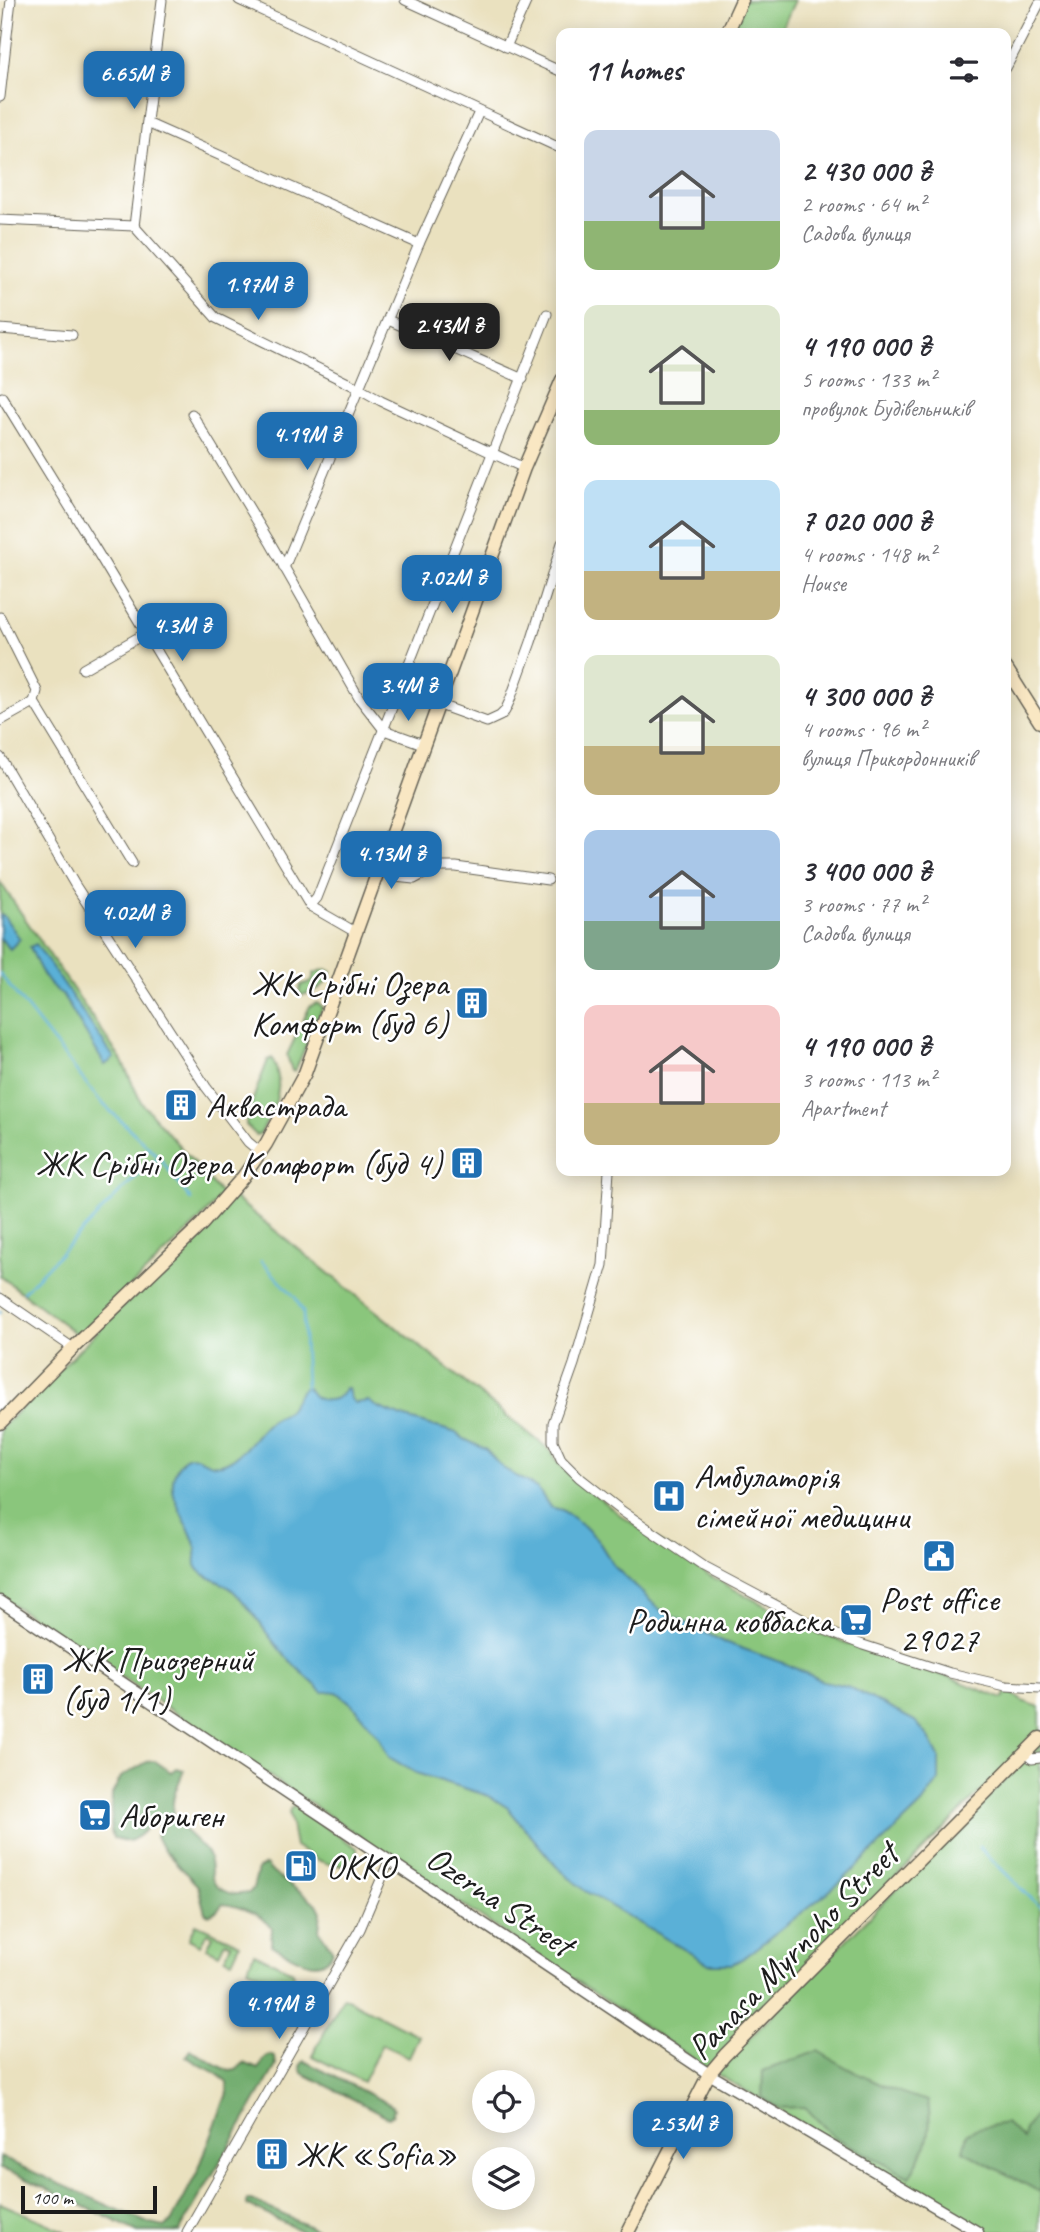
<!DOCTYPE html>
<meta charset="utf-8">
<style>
:root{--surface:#fff;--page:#f2f2f3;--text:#2b2b33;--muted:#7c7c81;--accent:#1f6fb2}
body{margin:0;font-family:Caveat,sans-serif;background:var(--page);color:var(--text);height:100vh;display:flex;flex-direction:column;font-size:26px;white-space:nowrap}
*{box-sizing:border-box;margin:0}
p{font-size:23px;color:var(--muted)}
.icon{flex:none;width:38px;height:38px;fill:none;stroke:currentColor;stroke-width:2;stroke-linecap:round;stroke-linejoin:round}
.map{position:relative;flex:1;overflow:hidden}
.panel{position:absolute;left:556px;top:28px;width:455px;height:1148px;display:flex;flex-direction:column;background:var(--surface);border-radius:14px;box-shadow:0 4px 18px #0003}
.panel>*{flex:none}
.buttons{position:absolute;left:472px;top:2070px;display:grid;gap:14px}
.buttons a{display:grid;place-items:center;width:63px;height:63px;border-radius:50%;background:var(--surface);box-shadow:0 4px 18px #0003;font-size:35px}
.scale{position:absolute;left:21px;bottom:18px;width:136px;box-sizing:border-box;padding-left:7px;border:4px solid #1c1c1c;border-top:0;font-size:19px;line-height:24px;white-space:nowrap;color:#1c1c1c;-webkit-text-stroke:5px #fff;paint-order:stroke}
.price{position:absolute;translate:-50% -60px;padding:0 16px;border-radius:14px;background:var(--accent);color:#fff;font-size:23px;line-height:46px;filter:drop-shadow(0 2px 4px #0008)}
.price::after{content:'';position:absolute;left:50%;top:42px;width:21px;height:16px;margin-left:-10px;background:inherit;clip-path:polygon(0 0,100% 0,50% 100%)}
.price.current{background:#222;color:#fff}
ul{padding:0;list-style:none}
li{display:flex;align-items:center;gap:21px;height:175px;padding:0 28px}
li span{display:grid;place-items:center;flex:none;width:196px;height:140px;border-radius:14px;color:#555}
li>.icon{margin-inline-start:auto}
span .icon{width:84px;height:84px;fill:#fffc;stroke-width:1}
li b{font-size:30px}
h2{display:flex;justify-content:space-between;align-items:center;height:84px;padding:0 28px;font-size:30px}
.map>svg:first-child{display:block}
</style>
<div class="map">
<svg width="1040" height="2232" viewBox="0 0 1040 2232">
<rect width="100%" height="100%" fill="#fff"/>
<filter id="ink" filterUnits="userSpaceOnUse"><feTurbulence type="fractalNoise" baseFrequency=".0143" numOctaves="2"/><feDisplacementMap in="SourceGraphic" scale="14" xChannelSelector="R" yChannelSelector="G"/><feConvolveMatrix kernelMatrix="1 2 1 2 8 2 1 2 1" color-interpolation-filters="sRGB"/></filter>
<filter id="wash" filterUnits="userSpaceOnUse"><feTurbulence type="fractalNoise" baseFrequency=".00686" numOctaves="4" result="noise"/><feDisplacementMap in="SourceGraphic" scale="28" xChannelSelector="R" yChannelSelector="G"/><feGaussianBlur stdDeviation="1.57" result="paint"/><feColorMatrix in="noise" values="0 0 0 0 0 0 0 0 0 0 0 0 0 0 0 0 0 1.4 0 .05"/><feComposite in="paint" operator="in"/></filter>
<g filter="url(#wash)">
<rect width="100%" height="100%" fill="#eae1bf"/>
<g fill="#8ac67c" stroke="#53714c" stroke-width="2">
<path d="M744 0H795L780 33H729Z"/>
<path d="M0 882 122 1061 141 1102 222 1195 199 1221 79 1336 0 1276Z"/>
<path d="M326 969 332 972C327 985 315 993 301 995L299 993 301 985 312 981 314 973Z"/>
<path d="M317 1003 323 1007 295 1071H292L287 1055 310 1006Z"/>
<path d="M272 1058C286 1085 275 1110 260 1134L256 1135 246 1125V1117L268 1060Z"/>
<path d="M232 1196 552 1452 557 1462 577 1481 619 1514 702 1571 743 1594 815 1631 862 1649 949 1677 1003 1699 1008 1690 1022 1701 1040 1707V1731L708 2069 0 1596V1429Z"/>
<path d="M1040 1744V2232H986L715 2073Z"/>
<path d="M294 1806 357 1848V1855L353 1861C331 1872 314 1858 295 1846L289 1814 290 1809Z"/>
<path d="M196 1924 240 1944 232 1961 225 1958 231 1944 225 1942 219 1954 207 1948 213 1936 207 1933 200 1945 189 1939Z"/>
<path d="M254 1953 293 1972 294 1983 285 1986 248 1968Z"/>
<path d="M343 1997 419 2036 409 2057 382 2044 363 2082 312 2056Z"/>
<path d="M0 2203 67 2232H0Z"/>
</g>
<g fill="#6fab6c" stroke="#466444" stroke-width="2">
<path d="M155 1761 171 1772 176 1768 184 1770C180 1782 172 1794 173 1806 174 1828 196 1837 207 1853 214 1865 207 1878 218 1887 228 1895 237 1895 249 1893L253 1888 258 1869 266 1865 273 1873 317 1904 321 1912 319 1930 333 1951C320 1979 290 1954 271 1945L272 1928C263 1915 239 1906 223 1904L217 1911 209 1915 205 1913 198 1886 162 1848 156 1836 160 1828 158 1824H151C138 1836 132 1847 113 1838L111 1831 112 1794 121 1777 147 1762Z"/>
<path d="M190 2050 229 2071 236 2070 244 2063 258 2069 266 2057 270 2055 275 2057 276 2066 179 2232H138L16 2174 0 2169V2157L150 2224 165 2227 171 2222 198 2171 227 2093V2083C217 2070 199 2067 186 2056Z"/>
<path d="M818 2051C852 2072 889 2091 928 2101 933 2136 927 2147 909 2177L834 2137 805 2107 779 2108 762 2097 763 2071Z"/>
<path d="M304 2061 391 2105 394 2108 392 2116 388 2117 302 2073 300 2066Z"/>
<path d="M1040 2109V2192L963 2151 967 2134 977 2128 1006 2123 1023 2139 1025 2129Z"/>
<path d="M247 2200H251L321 2232H303L247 2205Z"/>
</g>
<g fill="#5ab0d7" stroke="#3b667a" stroke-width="2">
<path d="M3 915 20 939 10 949 0 938V916Z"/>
<path d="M36 944 114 1058 105 1065 62 994C44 983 38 965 30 947Z"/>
<path d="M306 1387C309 1389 311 1393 314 1396 324 1404 342 1400 345 1388H348L350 1398 355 1403 369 1401 375 1406 402 1417 457 1433 464 1439 485 1449 503 1468 538 1489 550 1507 562 1510 584 1526 597 1539 614 1566 659 1609 724 1642 786 1664 823 1681 847 1686 915 1721 928 1736 939 1757V1780L922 1804 841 1882 742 1959 732 1964H709L585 1891 556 1866 508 1808 489 1796 416 1773 389 1757 379 1737 353 1705 337 1692H323C309 1679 294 1666 281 1651 263 1631 251 1606 231 1589 221 1581 200 1577 196 1565 195 1560 197 1554 196 1549 190 1519 156 1489 183 1460 196 1447 207 1472 227 1462 246 1453 254 1435 269 1422 275 1416 285 1416 290 1408 297 1399 296 1393 306 1387Z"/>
</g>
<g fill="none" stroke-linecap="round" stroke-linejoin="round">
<g stroke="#5ab0d7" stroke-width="2.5">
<path d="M0 974 100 1101 159 1157 191 1200"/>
<path d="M261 1261 295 1297 303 1312 306 1387"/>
<path d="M23 1292 128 1184 159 1157"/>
<path d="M0 1313 1 1312"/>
<path d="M979 1847 1040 1907"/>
</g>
</g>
</g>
<g filter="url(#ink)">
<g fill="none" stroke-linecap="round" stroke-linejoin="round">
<defs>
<g id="minor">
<path d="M239 0 562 149"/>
<path d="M405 0 562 72"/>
<path d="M506 47 527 0"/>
<path d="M1006 68 1039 4"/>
<path d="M0 97 11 0"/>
<path d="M147 123 419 244"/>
<path d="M0 220 134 226 216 318 358 388 381 401 524 468"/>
<path d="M134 226 162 0"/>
<path d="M388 320 523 379"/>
<path d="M0 329 72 335"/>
<path d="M2 397 98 553 310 906 357 933"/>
<path d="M192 414 271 544 359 698 384 730"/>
<path d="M284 568 419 244 479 112"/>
<path d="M0 617 37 691 34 702 132 863"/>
<path d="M83 669 146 633"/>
<path d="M437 704 487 722 500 716 505 711 510 700 531 642 562 543"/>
<path d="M0 721 34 702"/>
<path d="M384 730 423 744"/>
<path d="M0 757 75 885 206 1087 248 1142 260 1152"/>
<path d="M381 866 395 877 414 879 437 867H456L548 880"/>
<path d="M310 906 317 898 547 314"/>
<path d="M609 1171 603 1265 574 1364 553 1423V1441L561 1459 580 1478 622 1511 704 1567 817 1627 863 1645 950 1673 1006 1686 1040 1688"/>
<path d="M0 1298 73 1348"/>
<path d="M1025 1753 1032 1759 1040 1758"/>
<path d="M187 2232 360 1929 389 1861"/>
</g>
<path id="tertiary" d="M0 1601 709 2074 978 2232"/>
<g id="secondary">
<path d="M727 33 742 0"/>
<path d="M1006 668 1040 722"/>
<path d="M0 1423 73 1348 202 1224 243 1177 266 1144 305 1073 524 468 562 380"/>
<path d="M628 2232 709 2074 725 2055 1040 1738"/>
</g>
</defs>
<use href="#minor" stroke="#646155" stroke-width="11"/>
<use href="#tertiary" stroke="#646155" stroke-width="13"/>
<use href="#secondary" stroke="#646155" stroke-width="15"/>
<use href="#minor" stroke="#fff" stroke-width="9"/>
<use href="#tertiary" stroke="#fff" stroke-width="10"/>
<use href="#secondary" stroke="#f9e7c3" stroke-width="12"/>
</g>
</g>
<defs>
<symbol id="building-square" viewBox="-11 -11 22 22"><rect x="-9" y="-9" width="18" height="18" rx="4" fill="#1f6fb2" stroke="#fff"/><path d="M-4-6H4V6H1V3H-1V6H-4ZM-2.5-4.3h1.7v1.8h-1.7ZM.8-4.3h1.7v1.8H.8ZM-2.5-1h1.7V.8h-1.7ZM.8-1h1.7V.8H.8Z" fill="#fff"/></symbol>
<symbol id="hospital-square" viewBox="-11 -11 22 22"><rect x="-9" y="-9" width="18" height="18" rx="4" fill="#1f6fb2" stroke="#fff"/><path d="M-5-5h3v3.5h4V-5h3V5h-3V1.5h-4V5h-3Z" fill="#fff"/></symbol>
<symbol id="civic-square" viewBox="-11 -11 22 22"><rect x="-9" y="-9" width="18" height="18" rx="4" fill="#1f6fb2" stroke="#fff"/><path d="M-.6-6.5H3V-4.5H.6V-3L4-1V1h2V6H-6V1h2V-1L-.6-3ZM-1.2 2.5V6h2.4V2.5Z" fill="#fff"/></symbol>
<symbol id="supermarket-square" viewBox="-11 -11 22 22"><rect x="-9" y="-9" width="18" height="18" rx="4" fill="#1f6fb2" stroke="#fff"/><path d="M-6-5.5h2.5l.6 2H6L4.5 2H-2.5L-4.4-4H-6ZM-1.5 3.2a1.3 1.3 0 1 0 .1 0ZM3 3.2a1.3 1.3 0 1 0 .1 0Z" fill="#fff"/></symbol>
<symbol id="fuel-square" viewBox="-11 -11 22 22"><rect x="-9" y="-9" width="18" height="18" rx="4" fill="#1f6fb2" stroke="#fff"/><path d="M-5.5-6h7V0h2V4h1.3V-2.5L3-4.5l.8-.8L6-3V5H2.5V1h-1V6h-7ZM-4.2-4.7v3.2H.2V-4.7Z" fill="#fff"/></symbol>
</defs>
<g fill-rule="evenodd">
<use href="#building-square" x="453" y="984" width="38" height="38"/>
<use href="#building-square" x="162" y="1086" width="38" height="38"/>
<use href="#building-square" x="448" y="1144" width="38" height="38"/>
<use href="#hospital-square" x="650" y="1477" width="38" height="38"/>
<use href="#civic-square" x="920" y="1537" width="38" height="38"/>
<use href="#supermarket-square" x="837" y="1601" width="38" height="38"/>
<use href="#building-square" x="19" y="1660" width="38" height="38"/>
<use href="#supermarket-square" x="76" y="1796" width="38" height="38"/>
<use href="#fuel-square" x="282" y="1847" width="38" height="38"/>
<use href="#building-square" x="253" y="2135" width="38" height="38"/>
</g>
<g text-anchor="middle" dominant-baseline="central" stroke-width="5" stroke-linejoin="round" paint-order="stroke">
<g font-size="35" fill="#1c1c1c" stroke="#fff" text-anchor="start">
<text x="448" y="983" text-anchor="end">ЖК Срібні Озера<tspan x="448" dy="40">Комфорт (буд 6)</tspan></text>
<text x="206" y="1105">Аквастрада</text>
<text x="442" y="1163" text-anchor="end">ЖК Срібні Озера Комфорт (буд 4)</text>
<text x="694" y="1476">Амбулаторія<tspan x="694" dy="40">сімейної медицини</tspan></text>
<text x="939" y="1599" text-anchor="middle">Post office<tspan x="939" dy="40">29027</tspan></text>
<text x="832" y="1620" text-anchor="end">Родинна ковбаска</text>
<text x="62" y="1659">ЖК Приозерний<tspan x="62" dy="40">(буд 1/1)</tspan></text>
<text x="119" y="1815">Абориген</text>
<text x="326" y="1866">OKKO</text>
<text x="296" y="2154">ЖК «Sofia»</text>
</g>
<g font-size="35" fill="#1c1c1c" stroke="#fff">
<text transform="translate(500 1901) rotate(34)">Ozerna Street</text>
<text transform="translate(793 1951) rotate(-46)">Panasa Myrnoho Street</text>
</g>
</g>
</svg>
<div class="buttons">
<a><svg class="icon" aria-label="locate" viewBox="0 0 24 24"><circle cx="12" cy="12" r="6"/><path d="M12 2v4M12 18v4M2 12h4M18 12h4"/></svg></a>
<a><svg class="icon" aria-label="layers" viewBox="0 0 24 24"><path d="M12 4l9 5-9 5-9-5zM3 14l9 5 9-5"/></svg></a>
</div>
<div class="scale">100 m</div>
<b class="price" style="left:134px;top:111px">6.65M ₴</b>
<b class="price" style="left:258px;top:322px">1.97M ₴</b>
<b class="price current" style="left:449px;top:363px">2.43M ₴</b>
<b class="price" style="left:307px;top:472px">4.19M ₴</b>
<b class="price" style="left:452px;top:615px">7.02M ₴</b>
<b class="price" style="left:182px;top:663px">4.3M ₴</b>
<b class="price" style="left:408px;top:723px">3.4M ₴</b>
<b class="price" style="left:391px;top:891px">4.13M ₴</b>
<b class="price" style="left:135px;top:950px">4.02M ₴</b>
<b class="price" style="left:279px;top:2041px">4.19M ₴</b>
<b class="price" style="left:683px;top:2161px">2.53M ₴</b>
<section class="panel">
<h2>11 homes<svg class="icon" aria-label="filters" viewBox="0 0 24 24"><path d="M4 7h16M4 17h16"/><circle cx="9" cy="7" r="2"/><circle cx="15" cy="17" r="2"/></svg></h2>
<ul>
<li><span style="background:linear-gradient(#c9d6e8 65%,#8fb573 0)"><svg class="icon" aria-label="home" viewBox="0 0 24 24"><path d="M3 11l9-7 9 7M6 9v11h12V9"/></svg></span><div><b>2 430 000 ₴</b><p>2 rooms · 64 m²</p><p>Садова вулиця</p></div></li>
<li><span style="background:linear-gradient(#dfe7d0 75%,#8fb573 0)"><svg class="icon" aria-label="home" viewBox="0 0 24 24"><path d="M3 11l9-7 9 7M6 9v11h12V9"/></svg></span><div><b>4 190 000 ₴</b><p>5 rooms · 133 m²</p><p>провулок Будівельників</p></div></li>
<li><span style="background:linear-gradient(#bfe0f5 65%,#c2b280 0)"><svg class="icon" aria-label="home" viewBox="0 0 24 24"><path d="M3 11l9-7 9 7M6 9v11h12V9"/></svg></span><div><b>7 020 000 ₴</b><p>4 rooms · 148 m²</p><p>House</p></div></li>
<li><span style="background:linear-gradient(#dfe7d0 65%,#c2b280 0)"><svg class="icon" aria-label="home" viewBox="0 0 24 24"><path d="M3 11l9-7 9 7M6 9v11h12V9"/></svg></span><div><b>4 300 000 ₴</b><p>4 rooms · 96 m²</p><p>вулиця Прикордонників</p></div></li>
<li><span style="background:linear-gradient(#a9c7e8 65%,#7fa58c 0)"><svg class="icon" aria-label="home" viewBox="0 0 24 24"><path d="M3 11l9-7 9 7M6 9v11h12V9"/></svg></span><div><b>3 400 000 ₴</b><p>3 rooms · 77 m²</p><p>Садова вулиця</p></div></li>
<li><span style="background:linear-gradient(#f6c9c9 70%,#c2b280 0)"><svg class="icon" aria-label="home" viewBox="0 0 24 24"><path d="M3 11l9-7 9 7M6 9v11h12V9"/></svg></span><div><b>4 190 000 ₴</b><p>3 rooms · 113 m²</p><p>Apartment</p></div></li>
</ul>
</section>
</div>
